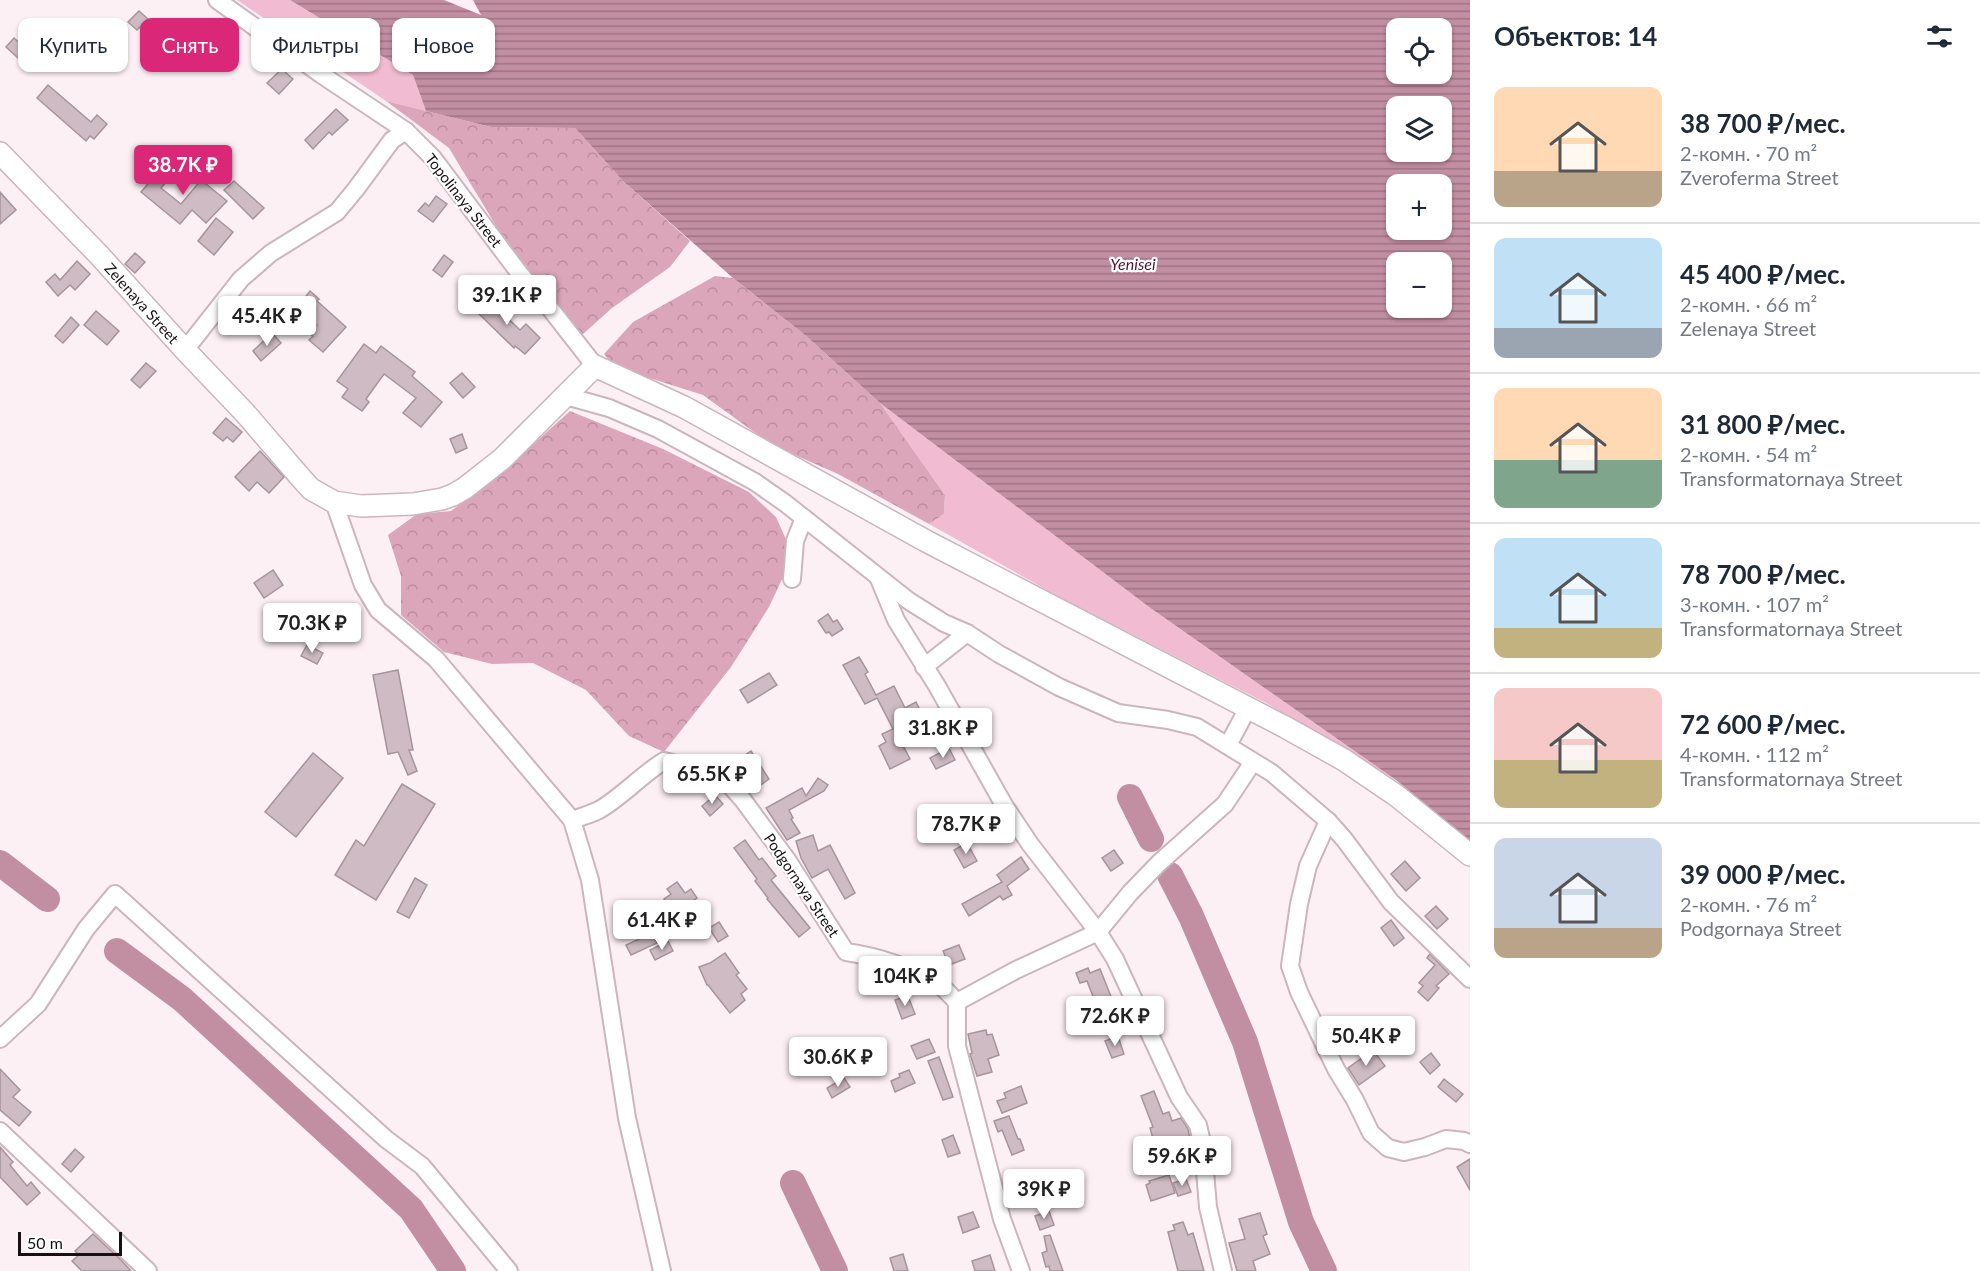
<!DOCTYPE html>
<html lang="ru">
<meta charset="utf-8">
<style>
:root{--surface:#fff;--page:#f6f6f7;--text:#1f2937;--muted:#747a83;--line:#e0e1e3;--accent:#db2777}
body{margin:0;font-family:Lato,sans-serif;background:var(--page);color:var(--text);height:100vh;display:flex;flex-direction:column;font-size:22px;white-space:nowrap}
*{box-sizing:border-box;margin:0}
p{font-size:20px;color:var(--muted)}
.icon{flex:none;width:33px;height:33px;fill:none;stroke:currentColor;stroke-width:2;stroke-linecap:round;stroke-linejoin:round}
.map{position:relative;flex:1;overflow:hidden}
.panel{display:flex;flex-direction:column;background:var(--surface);width:510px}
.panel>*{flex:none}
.hud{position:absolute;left:18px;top:18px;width:570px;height:54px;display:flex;gap:12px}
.fabs{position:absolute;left:1386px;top:18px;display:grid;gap:12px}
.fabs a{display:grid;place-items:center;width:66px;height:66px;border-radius:12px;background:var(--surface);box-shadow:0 2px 4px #0004;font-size:30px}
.scale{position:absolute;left:18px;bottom:15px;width:104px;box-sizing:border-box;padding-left:6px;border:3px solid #181114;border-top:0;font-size:16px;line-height:21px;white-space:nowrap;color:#181114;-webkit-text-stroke:4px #fff;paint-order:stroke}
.price{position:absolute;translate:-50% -51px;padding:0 14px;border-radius:6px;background:#fff;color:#222;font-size:20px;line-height:39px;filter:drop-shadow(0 2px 3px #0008)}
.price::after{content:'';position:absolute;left:50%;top:36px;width:18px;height:14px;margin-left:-9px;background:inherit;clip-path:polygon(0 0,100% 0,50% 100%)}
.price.on{background:var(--accent);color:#fff}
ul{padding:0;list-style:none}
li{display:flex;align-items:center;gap:18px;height:150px;padding:0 24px}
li+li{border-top:2px solid var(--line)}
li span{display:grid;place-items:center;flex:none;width:168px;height:120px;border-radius:12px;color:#555}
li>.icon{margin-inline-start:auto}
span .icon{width:72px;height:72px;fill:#fffc;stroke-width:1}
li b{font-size:26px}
h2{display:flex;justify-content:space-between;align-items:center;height:72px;padding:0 24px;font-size:26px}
.chip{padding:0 21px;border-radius:12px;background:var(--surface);box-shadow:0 2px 4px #0004;font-size:21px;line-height:54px}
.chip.on{background:var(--accent);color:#fff}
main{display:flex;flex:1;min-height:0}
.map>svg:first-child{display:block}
</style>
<main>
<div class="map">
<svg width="1470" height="1271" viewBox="0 0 1470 1271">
<defs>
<pattern id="forest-crowns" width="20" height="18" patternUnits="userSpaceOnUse" patternTransform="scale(1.5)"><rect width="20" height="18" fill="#dba5ba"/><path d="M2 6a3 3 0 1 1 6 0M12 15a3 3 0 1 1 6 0" fill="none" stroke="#bb8d9f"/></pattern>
<pattern id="water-rules" width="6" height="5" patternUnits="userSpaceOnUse" patternTransform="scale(1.5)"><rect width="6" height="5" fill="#c28ea2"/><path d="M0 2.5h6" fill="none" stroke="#9d7383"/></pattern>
</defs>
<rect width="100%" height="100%" fill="#fdf0f5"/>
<g fill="#f1bcd1">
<path d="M237 0H290L413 75 426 111 386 101Z"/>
<path d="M880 403 1149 607 1396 780 1266 703 1063 599 929 524 944 514 945 495Z"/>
</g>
<g fill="url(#forest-crowns)">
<path d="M386 101 491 127 575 128 624 182 690 241 670 267 612 308 582 335 510 249 449 148Z"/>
<path d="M715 276 733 278 805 335 880 403 945 495 944 514 929 524 838 474 772 445 703 395 643 376 617 370 604 354 633 322Z"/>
<path d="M570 411 663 449 749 492 776 517 788 544 784 575 769 607 731 667 664 752 629 736 586 690 533 663 492 664 444 652 401 615V576L388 535 417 514 451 511 497 477Z"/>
</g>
<path fill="url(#water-rules)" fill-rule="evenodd" d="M290 0H444L481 15 473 0H1470V841L1396 780 1149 607 880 403 805 335 733 278 624 182 575 128 491 127 426 111 413 75ZM1396 28H1442V74H1396ZM1396 106H1442V152H1396ZM1396 184H1442V230H1396ZM1396 262H1442V308H1396Z"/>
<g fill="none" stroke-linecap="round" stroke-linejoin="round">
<g stroke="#c28ea2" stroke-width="26">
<path d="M1130 797 1151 839"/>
<path d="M0 863 47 899"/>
<path d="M1170 875 1191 916 1245 1042 1301 1222 1324 1271"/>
<path d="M117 951 182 999 411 1209 453 1271"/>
<path d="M793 1183 835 1271"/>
</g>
</g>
<g fill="#cfbbc3" stroke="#a7949b" stroke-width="1.5">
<path d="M139 11 148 19 137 30 128 22Z"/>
<path d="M14 38 38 60 30 69 6 47Z"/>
<path d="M282 69 293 79 279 94 267 83Z"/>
<path d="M48 85 91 122 97 115 107 124 94 139 90 136 86 141 37 98Z"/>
<path d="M336 109 348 120 332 135 329 132 313 149 305 140Z"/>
<path d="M172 156 182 164 161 188 181 204 201 180 227 201 206 223 192 210 180 224 141 192Z"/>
<path d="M234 181 264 208 253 219 224 190Z"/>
<path d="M0 192 16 210 0 224Z"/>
<path d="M436 196 447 204 433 222 418 211 425 203 429 206Z"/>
<path d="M216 218 233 232 214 255 198 241Z"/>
<path d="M135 253 145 262 135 273 125 264Z"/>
<path d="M444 255 453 262 442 277 433 270Z"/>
<path d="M77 261 90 274 75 290 70 285 58 296 46 282 55 274 60 280Z"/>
<path d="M310 291 319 299 317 301 346 327 323 352 309 340 313 336 310 334 317 325 297 308Z"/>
<path d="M484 295 520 330 526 324 540 338 525 354 515 346 514 348 475 310 477 308 474 306Z"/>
<path d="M96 311 119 331 107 345 84 325Z"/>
<path d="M71 317 79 325 63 343 55 336Z"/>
<path d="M272 333 281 343 261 361 253 351Z"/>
<path d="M364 344 376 353 381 346 415 372 412 376 442 402 421 427 403 413 416 398 384 374 366 399 369 402 362 411 342 397 348 389 337 381Z"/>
<path d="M146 363 156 371 140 388 131 380Z"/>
<path d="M462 373 475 387 463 398 450 383Z"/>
<path d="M226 418 242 432 233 442 227 437 223 441 213 433Z"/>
<path d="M462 434 467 448 456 453 450 439Z"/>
<path d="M260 451 284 477 269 493 257 482 249 491 235 477Z"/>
<path d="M273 570 283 585 264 598 254 583Z"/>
<path d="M828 614 833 622 837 620 843 629 832 636 829 632 826 633 818 621Z"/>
<path d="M307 645 323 653 317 664 301 656Z"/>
<path d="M859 657 868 672 865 674 876 695 894 686 905 708 916 702 928 726 900 740 910 759 890 769 879 746 886 742 882 734 893 729 877 698 865 704 843 665Z"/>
<path d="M398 670 413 750H409L417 771 408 775 398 752 388 754 373 675Z"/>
<path d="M769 673 777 685 748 703 740 690Z"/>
<path d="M949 748 955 760 936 769 930 758Z"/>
<path d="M751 751 769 779 754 790 735 762Z"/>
<path d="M313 753 343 778 296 837 265 812Z"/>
<path d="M818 778 828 785 824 791 789 810 793 818 791 819 800 833 787 840 766 808 802 788 806 796Z"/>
<path d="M402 784 435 804 376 900 335 875 356 840 364 846Z"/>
<path d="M715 795 723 804 710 816 702 806Z"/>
<path d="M813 835 818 851 830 845 855 893 845 899 828 869 812 878 801 858 796 841Z"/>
<path d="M745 840 759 860 762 858 776 876 771 880 810 928 799 937 767 899 768 898 755 881 757 879 734 848Z"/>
<path d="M967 843 977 861 964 868 954 850Z"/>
<path d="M1114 850 1123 863 1111 871 1102 858Z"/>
<path d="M1021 857 1029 869 1007 886 1012 895 1003 900 1000 896 969 916 962 904 1002 882 997 875Z"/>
<path d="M1405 861 1420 878 1406 891 1391 874Z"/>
<path d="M415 878 427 885 409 918 397 912Z"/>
<path d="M677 882 685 893 691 889 697 898 674 914 664 899 671 894 667 889Z"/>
<path d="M1436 906 1448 919 1437 929 1425 916Z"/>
<path d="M1391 920 1404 938 1394 946 1381 928Z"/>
<path d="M719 922 728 936 718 942 709 928Z"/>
<path d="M652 933 657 943 631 955 626 945Z"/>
<path d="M668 941 673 951 655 960 650 950Z"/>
<path d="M959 945 965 959 949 965 943 951Z"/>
<path d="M725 953 739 973 736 975 747 989 741 994 745 1000 730 1013 708 985H707L699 967 710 963Z"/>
<path d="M1430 954 1449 974 1436 986 1439 988 1428 1001 1418 992 1423 986 1419 983 1435 965 1427 958Z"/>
<path d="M1088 968 1090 973 1100 969 1114 1004 1101 1009 1097 998 1094 999 1087 981 1080 983 1076 973Z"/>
<path d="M908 996 915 1014 902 1019 895 1000Z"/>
<path d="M986 1030 987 1035 992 1034 999 1055 988 1059 992 1072 977 1076 970 1054 972 1053 968 1034Z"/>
<path d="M1118 1036 1124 1054 1112 1058 1105 1041Z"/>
<path d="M929 1039 935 1052 917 1059 911 1046Z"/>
<path d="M1373 1050 1385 1066 1359 1085 1348 1068Z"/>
<path d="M1431 1053 1440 1065 1430 1074 1420 1062Z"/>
<path d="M939 1057 953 1097 943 1100 928 1061Z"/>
<path d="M0 1069 20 1090 13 1097 31 1112 19 1126 0 1110Z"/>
<path d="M909 1070 915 1083 895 1092 891 1081 900 1077 899 1074Z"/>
<path d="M844 1078 850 1087 832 1098 827 1088Z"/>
<path d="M1444 1079 1463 1094 1456 1102 1438 1087Z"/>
<path d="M1021 1086 1027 1103 1002 1113 997 1101 1006 1098 1004 1093Z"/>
<path d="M1154 1091 1163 1114 1169 1112 1172 1121 1181 1118 1188 1129 1193 1154 1174 1160 1167 1138 1154 1142 1150 1128 1153 1127 1141 1096Z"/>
<path d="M1009 1116 1018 1139H1020L1024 1150 1012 1155 1002 1130 998 1132 994 1121Z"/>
<path d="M953 1135 960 1153 948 1157 942 1140Z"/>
<path d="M0 1147 13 1162 10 1165 27 1186 31 1182 40 1193 27 1205 0 1177Z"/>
<path d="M75 1149 84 1157 71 1172 62 1164Z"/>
<path d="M1470 1159V1190L1457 1167Z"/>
<path d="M1169 1175 1175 1193 1151 1201 1146 1185 1150 1183 1149 1181Z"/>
<path d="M1186 1179 1191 1192 1178 1196 1173 1183Z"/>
<path d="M1049 1211 1054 1225 1040 1230 1035 1216Z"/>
<path d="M973 1212 979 1227 963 1233 958 1217Z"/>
<path d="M1260 1213 1267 1234 1263 1236 1270 1254 1253 1261 1256 1271H1237L1229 1243 1245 1239 1239 1219Z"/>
<path d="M1183 1222 1188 1235 1193 1233 1204 1271H1178L1168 1232 1175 1230 1173 1225Z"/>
<path d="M93 1234 121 1260 131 1271H82L72 1261 79 1255 75 1251Z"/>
<path d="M1050 1235 1063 1271H1050L1049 1266 1046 1267 1042 1253 1047 1251 1044 1236Z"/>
<path d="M903 1254 908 1271H894L890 1258Z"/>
<path d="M990 1255 995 1271H975L972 1261Z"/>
</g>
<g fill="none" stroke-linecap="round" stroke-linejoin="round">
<defs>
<g id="minor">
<path d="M217 0 322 75 406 131 433 158 520 274 552 311 595 366"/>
<path d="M185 350 241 279 271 253 337 212 356 189 392 140 406 131"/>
<path d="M566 396 609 408 658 429 755 482 785 503 909 601 944 623 967 633 999 654 1059 687 1118 713 1168 720 1197 727 1272 773 1328 821 1344 839 1391 902 1470 979"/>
<path d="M334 502 363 585 378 610 436 659 572 820 590 880 627 1118 662 1271"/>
<path d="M792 579 795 541 804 518"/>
<path d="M879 579 896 620 937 686 1004 805 1030 844 1098 932 1115 959 1179 1097 1198 1125 1203 1147 1208 1207 1223 1271"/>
<path d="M924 667 967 633"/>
<path d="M1228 745 1248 708"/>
<path d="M572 820C581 817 591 814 599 810 622 797 641 775 664 761L705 771 727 782 743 800 788 861 846 952C875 956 916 968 940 985 946 990 951 996 957 1002V1046L1002 1219 1021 1271"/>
<path d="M1328 821 1308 866 1299 904 1290 966 1299 992 1336 1069 1355 1100 1371 1133 1388 1148 1404 1152 1425 1147 1446 1139 1464 1141 1470 1144"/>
<path d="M957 1002 1016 970 1098 932 1130 893 1159 863 1225 804 1253 762"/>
<path d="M0 1039 38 1004 86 929 115 894 386 1139 422 1166 509 1271"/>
<path d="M0 1131 148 1271"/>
</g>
<path id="tertiary" d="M0 153 99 255 185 350 245 413 301 478 311 489 334 502 361 506 413 504 442 499 453 495 465 488 502 459 595 366 684 407 926 541 1285 727 1344 760 1397 796 1470 855"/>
</defs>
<use href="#minor" stroke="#cab6bd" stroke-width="20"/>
<use href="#tertiary" stroke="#cab6bd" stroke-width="24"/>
<use href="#minor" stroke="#fff" stroke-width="16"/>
<use href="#tertiary" stroke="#fff" stroke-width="21"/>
</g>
<g text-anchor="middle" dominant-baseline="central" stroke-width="4.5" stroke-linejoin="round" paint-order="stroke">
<g font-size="15" fill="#181114" stroke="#fff">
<text transform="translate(464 200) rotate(52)">Topolinaya Street</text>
<text transform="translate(142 303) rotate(48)">Zelenaya Street</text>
<text transform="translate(802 885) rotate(56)">Podgornaya Street</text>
</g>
<g font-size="16" font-style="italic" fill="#531434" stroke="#fff">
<text x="1133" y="263">Yenisei</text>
</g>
</g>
</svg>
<div class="fabs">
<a><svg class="icon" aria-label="locate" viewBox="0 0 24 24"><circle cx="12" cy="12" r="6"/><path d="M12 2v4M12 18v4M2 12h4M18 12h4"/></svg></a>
<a><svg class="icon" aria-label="layers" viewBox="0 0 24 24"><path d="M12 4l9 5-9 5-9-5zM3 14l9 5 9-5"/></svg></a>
<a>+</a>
<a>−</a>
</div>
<div class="scale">50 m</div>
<b class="price on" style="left:183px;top:196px">38.7K ₽</b>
<b class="price" style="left:507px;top:326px">39.1K ₽</b>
<b class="price" style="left:267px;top:347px">45.4K ₽</b>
<b class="price" style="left:312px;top:654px">70.3K ₽</b>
<b class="price" style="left:943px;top:759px">31.8K ₽</b>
<b class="price" style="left:712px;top:805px">65.5K ₽</b>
<b class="price" style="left:966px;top:855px">78.7K ₽</b>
<b class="price" style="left:662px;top:951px">61.4K ₽</b>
<b class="price" style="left:905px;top:1007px">104K ₽</b>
<b class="price" style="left:1115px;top:1047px">72.6K ₽</b>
<b class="price" style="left:1366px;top:1067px">50.4K ₽</b>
<b class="price" style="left:838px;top:1088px">30.6K ₽</b>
<b class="price" style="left:1182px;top:1187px">59.6K ₽</b>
<b class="price" style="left:1044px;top:1220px">39K ₽</b>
<div class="hud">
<a class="chip">Купить</a>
<a class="chip on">Снять</a>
<a class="chip">Фильтры</a>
<a class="chip">Новое</a>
</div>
</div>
<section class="panel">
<h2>Объектов: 14<svg class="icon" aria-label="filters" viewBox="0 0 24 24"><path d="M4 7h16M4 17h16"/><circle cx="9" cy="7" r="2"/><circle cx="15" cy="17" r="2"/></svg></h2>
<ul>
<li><span style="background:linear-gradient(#ffd9b3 70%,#b9a48a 0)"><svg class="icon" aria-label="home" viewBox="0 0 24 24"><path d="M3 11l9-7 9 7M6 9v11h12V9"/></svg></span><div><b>38 700 ₽/мес.</b><p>2-комн. · 70 m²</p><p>Zveroferma Street</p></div></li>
<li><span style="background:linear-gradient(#bfe0f5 75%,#9aa5b1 0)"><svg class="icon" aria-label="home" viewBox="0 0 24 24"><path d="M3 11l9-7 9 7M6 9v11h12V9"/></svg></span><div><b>45 400 ₽/мес.</b><p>2-комн. · 66 m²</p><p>Zelenaya Street</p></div></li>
<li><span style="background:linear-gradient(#ffd9b3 60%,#7fa58c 0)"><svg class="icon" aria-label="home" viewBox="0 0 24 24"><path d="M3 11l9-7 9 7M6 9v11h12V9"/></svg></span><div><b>31 800 ₽/мес.</b><p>2-комн. · 54 m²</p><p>Transformatornaya Street</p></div></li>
<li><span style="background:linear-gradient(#bfe0f5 75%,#c2b280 0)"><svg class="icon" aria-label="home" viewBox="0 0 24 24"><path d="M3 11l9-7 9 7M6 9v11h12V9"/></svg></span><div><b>78 700 ₽/мес.</b><p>3-комн. · 107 m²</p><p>Transformatornaya Street</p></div></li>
<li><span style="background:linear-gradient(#f6c9c9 60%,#c2b280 0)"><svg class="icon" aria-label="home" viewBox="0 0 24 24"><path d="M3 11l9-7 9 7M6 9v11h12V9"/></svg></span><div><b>72 600 ₽/мес.</b><p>4-комн. · 112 m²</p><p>Transformatornaya Street</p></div></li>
<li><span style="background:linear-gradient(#c9d6e8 75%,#b9a48a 0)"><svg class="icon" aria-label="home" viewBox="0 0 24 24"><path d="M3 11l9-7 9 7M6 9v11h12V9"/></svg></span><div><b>39 000 ₽/мес.</b><p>2-комн. · 76 m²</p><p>Podgornaya Street</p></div></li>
</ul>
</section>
</main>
